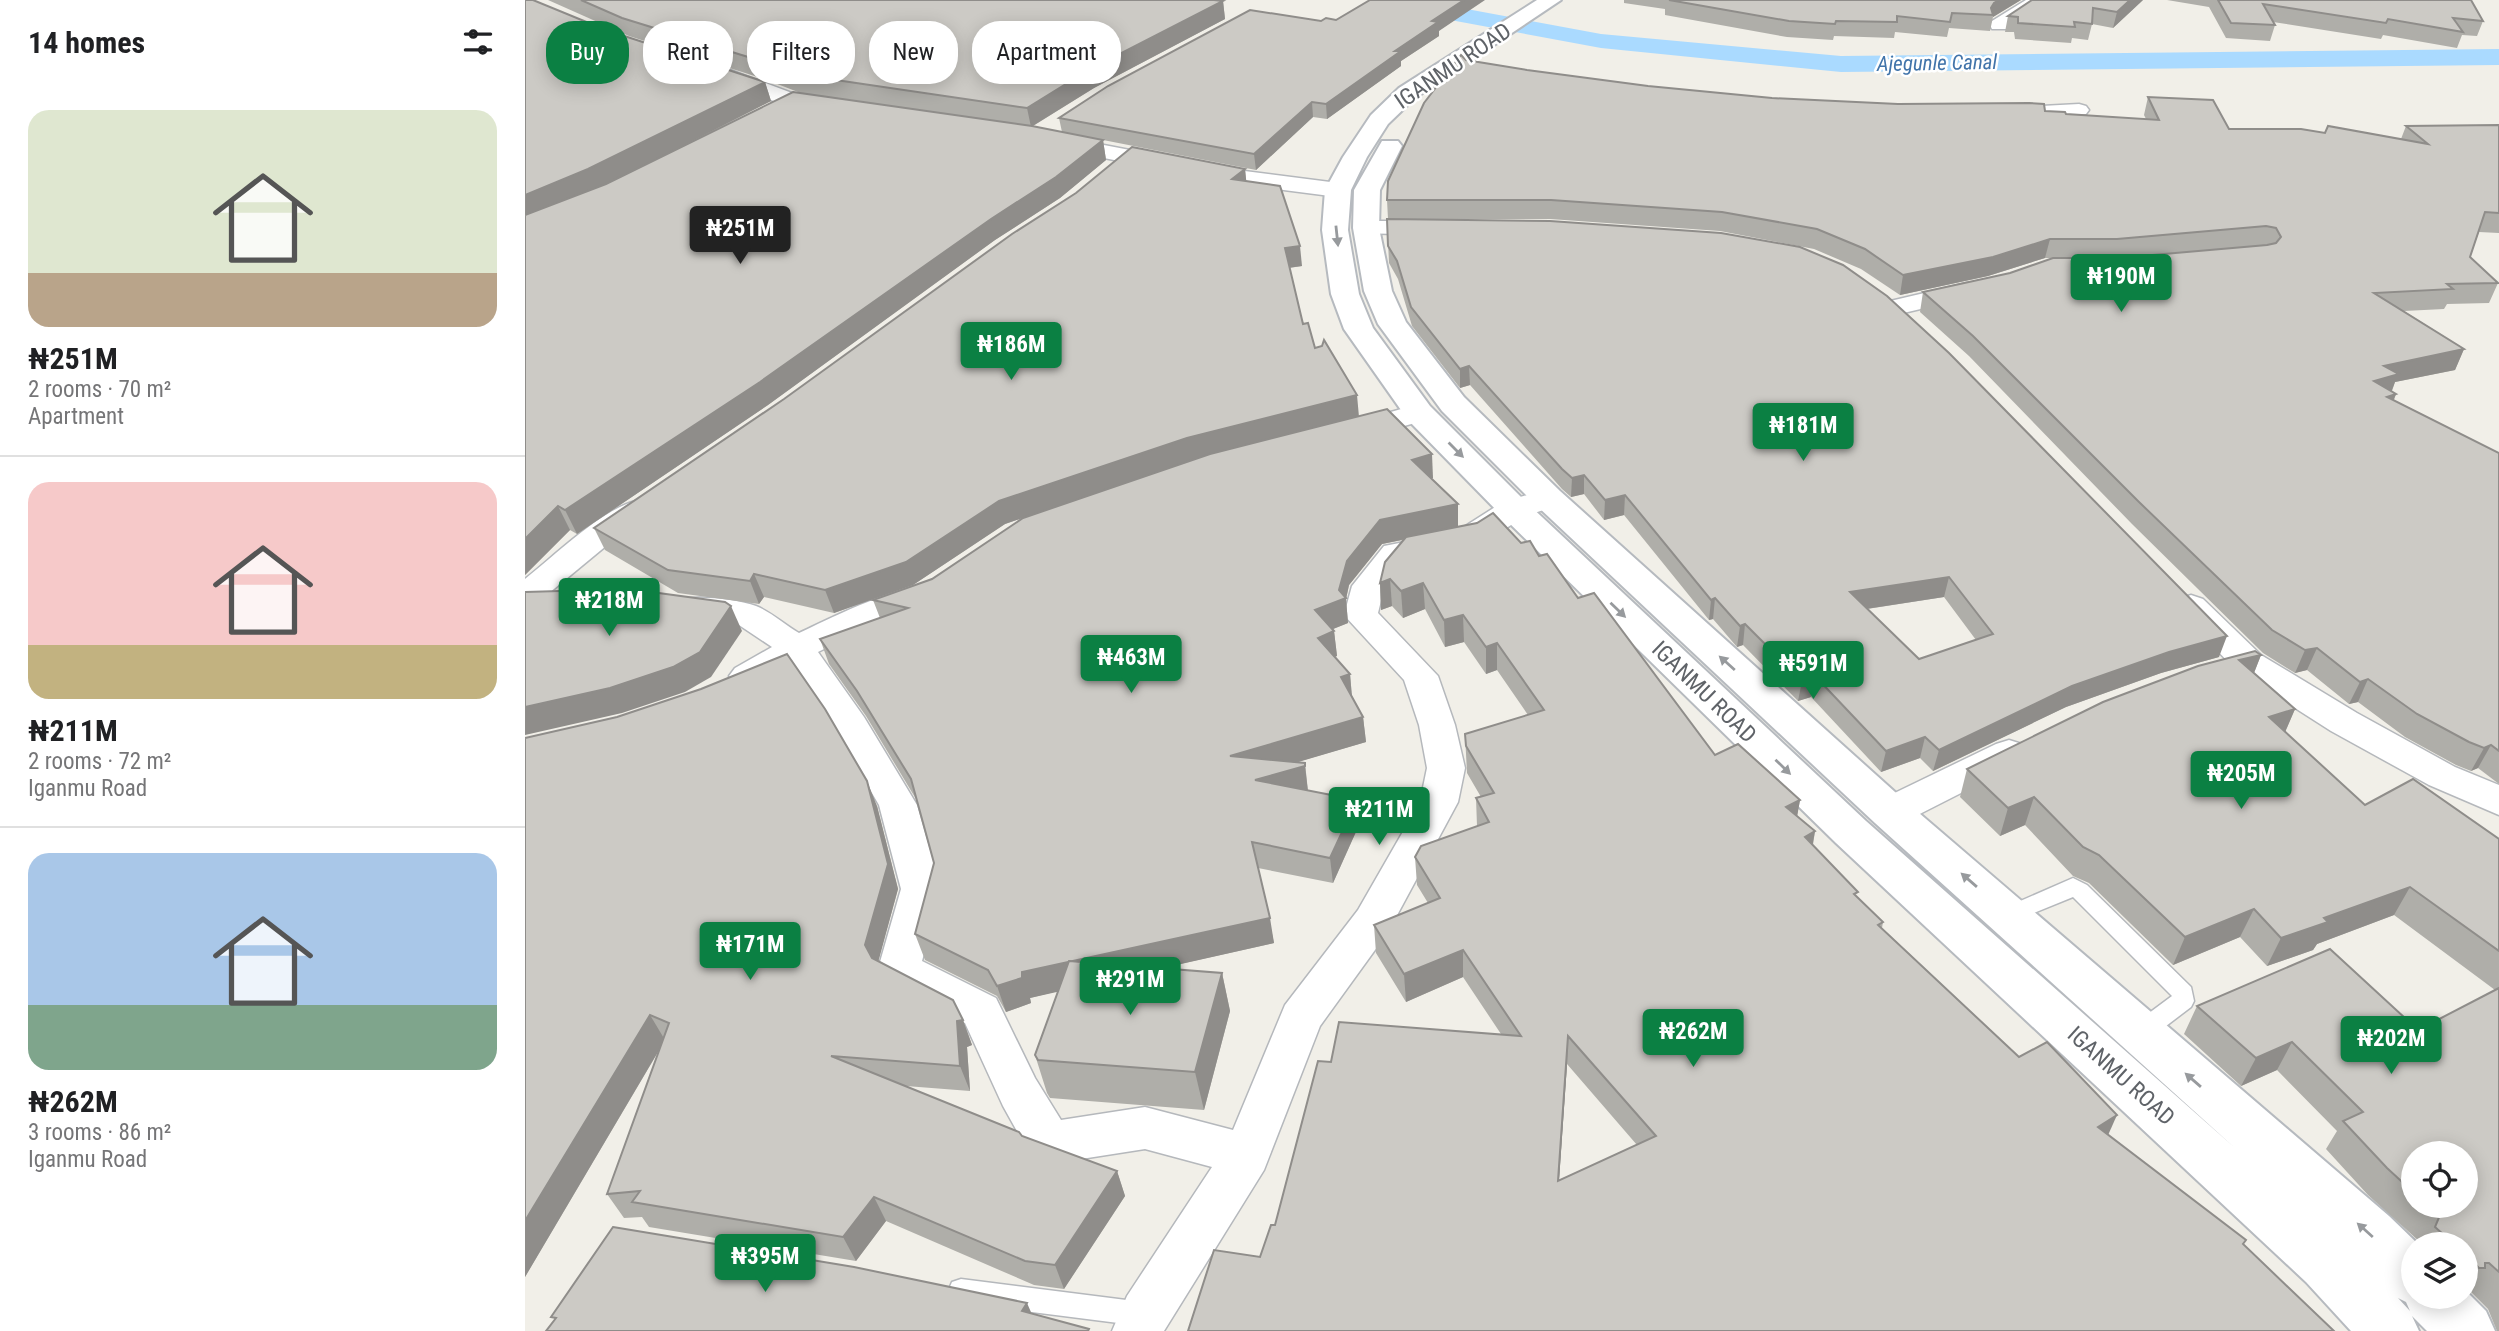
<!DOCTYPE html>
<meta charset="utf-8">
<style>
:root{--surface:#fff;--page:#f2f2f2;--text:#202124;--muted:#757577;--line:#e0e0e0;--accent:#0b8043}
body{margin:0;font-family:"Roboto Condensed",sans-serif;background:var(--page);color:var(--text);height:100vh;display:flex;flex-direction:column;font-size:26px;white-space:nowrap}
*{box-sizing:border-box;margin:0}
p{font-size:23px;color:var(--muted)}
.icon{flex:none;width:38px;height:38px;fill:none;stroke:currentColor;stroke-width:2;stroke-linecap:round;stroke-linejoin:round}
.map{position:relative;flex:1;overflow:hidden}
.details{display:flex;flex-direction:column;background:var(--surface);width:525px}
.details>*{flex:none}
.top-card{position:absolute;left:21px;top:21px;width:665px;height:63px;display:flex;gap:14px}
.buttons{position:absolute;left:1876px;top:1141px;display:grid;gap:14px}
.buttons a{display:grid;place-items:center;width:77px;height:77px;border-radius:50%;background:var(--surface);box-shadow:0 4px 18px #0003;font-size:35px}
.price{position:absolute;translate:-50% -60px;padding:0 16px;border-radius:7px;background:var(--accent);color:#fff;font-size:23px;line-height:46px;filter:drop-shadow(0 2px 4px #0008)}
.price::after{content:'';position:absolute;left:50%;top:42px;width:21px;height:16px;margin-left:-10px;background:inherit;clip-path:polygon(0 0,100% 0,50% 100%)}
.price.current{background:#222;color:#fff}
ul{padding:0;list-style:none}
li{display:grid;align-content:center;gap:14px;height:371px;padding:0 28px}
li+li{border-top:2px solid var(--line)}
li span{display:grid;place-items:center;height:217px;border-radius:21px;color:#555}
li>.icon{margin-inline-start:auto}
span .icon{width:126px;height:126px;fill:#fffc;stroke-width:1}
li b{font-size:30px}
h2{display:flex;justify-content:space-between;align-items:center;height:84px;padding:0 28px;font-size:30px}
.pill{padding:0 24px;border-radius:28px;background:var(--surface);box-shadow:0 4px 18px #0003;font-size:24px;line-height:63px}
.pill.current{background:var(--accent);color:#fff}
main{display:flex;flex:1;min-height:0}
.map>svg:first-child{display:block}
</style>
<main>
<section class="details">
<h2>14 homes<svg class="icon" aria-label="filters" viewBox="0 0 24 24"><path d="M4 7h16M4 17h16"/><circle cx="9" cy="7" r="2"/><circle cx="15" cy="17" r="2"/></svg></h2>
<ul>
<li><span style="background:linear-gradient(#dfe7d0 75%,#b9a48a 0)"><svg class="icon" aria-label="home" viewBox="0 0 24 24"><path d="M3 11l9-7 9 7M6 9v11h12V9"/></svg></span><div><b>₦251M</b><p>2 rooms · 70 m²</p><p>Apartment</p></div></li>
<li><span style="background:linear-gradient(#f6c9c9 75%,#c2b280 0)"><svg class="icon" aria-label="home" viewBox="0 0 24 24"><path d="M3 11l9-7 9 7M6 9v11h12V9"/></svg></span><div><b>₦211M</b><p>2 rooms · 72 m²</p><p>Iganmu Road</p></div></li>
<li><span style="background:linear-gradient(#a9c7e8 70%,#7fa58c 0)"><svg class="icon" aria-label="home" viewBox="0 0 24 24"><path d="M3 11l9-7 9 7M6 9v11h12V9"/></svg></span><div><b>₦262M</b><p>3 rooms · 86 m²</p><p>Iganmu Road</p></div></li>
</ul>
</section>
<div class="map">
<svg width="1974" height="1331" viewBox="0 0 1974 1331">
<rect width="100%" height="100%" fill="#f1efe8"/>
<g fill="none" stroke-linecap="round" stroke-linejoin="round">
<path fill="#aadaff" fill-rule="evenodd" d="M843 0H893L1076 34 1316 56 1974 49V65L1316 72 1076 48 855 7 847 5Z"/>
<defs>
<g id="service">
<path d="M1548 878 1562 885 1666 987 1669 1001 1666 1007 1624 1039 1616 1041 1608 1039 1605 1032 1608 1025 1647 996 1548 897 1484 923 1477 921 1474 915 1477 909Z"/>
<path d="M436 1279 617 1302 626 1305 630 1314 626 1323 617 1326 436 1303 427 1300 423 1291 427 1282Z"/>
</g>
<g id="minor">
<path d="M1501 0H1522L1481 29H1467L1465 25 1467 21Z"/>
<path d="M197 67 275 96 311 103 314 107 311 111C281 119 219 89 190 77L187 73 190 69Z"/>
<path d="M1554 104 1561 106 1564 110 1561 114 1482 120 1475 118 1472 114 1475 110 1482 108Z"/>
<path d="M532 136 704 169 813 183 821 185 824 190 821 195 813 197 704 183 524 147 521 142 524 137Z"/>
<path d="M841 221H911L919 223 923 228 919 233 911 235 833 233 829 228 833 223Z"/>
<path d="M1442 283 1451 286 1455 291 1451 296 1370 315 1361 312 1357 307 1361 302Z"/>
<path d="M894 404 904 407 908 413 904 419 826 441 816 438 811 432 816 426Z"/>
<path d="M1023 489 1034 491 1038 498 1034 505 1000 516 952 547 881 561 859 588 853 613 913 676 930 725 940 768 933 802 863 932 795 1026 739 1170 639 1331H587L602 1296 687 1167 620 1149 524 1164 507 1158 478 1106 440 1023 359 981 353 969 376 889 354 805 312 733 267 666C248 677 232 690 210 684L204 676 210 668 247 647 211 623 152 614 147 607 152 600C171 595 212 599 231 606 246 612 260 625 274 633 304 619 379 580 410 588L415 595 410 602 346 626 293 652 339 717 392 805 416 889 397 961 471 998 510 1078 536 1120 620 1107 708 1130 760 1005 833 910 895 802 902 768 894 725 879 680 819 615 827 586 859 546 931 532 978 502Z"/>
<path d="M111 501 122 503 127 510 122 517 87 541 12 603 0 606V579C28 557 77 509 111 501Z"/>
<path d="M1666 595 1678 599 1736 655 1832 713 1930 767 1974 785V815L1904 785 1806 731 1712 671 1649 606 1654 599Z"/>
<path d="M1484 740 1497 744 1503 753 1497 762 1379 822 1365 826 1351 822 1346 812 1351 802 1471 744Z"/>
</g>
<path id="secondary" d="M1012 0H1036L890 98 863 124 842 157 826 190 823 230 834 294 848 328 905 406 1001 502 1341 821 1710 1148 1350 823 1011 505 917 411 853 324 839 291 828 228 829 190 857 141H873L877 146 855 190 854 228 867 291 881 322 939 397 1035 491 1380 801 1864 1216 1893 1244H1888V1297H1941V1291L1961 1311 1970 1331H1902L1887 1316 1894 1331H1826L1781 1282 1311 843 977 516 883 420 819 329 806 294 797 230 800 190 818 157 846 115 874 88ZM1873 1298 1881 1302 1885 1311Z"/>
</defs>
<use href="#service" stroke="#b5b8bc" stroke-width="3"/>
<use href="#minor" stroke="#b5b8bc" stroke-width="3"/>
<use href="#secondary" stroke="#b6babf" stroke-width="4"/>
<use href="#service" fill="#fff" fill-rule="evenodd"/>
<use href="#minor" fill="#fff" fill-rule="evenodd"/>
<use href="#secondary" fill="#fff" fill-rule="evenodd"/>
</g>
<g fill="#afaea9" fill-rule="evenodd">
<path d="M0 0 81 30 240 82 246 101 174 138 273 92 242 80 104 36 23 0H689L698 1 700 19 569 88 508 126 537 132 534 118 796 21 811 20 914 31V36L876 61V66L802 119 788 117 731 170 578 140 581 160 535 198 470 240 243 405 52 534 45 530 0 575Z"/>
<path d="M1099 0H1496L1468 17 1465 31 1424 28 1422 37 1370 32 1369 38 1309 36 1308 40 1262 37 1140 15V9L1099 3Z"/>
<path d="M1618 0 1588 28 1567 24 1563 40 1547 38 1546 43 1490 39 1489 32H1480L1483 16Z"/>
<path d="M1642 0H1946L1958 21 1952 36 1937 35 1932 48 1858 35 1856 39 1748 22 1750 25 1745 41 1701 38 1684 7Z"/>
<path d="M941 60 1002 70 1123 86 1247 98 1520 111 1541 114 1621 119 1619 115 1623 97 1704 129 1800 133 1876 139 1881 126 1974 125V233L1954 232 1945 257 1973 283 1964 303 1922 304 1919 309 1879 311 1939 349 1930 370 1870 382 1867 391 1871 394 1869 400 1974 453V784L1953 768 1946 771 1931 765 1880 737 1833 702 1824 704 1782 670 1770 673 1738 653 1607 524 1444 356 1395 312 1398 292 1485 273 1527 258H1520L1463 276 1375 295 1336 269 1289 249 1195 231 1025 219H863L862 200Z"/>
<path d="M720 169 721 181 777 266 764 268 778 324 790 348 833 416 908 478H906L933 527 996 543 1014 556 1053 598 1190 755 1275 800 1272 816 1290 831 1288 845 1332 897 1358 922 1357 928 1494 1057 1592 1115 735 1257 750 1225 806 1062 976 1034 938 977 881 1002 851 953 849 925 903 903 892 885 890 857 952 826 951 798 956 797 942 773 940 734 1003 715 972 670 961 674 939 642 920 647 900 609 878 618 867 606 856 610 855 583 878 540 857 544 824 585 821 599 823 623 808 629 809 631 812 656 809 657 825 674 827 696 838 717 841 742 772 762 780 763 783 791 834 825 808 883 733 868 749 943 637 968 697 973 705 1011 679 1110 525 1098 522 1093 510 1055 533 991 505 998 506 1003 481 1012 472 996 400 960 390 934 409 863 391 799 341 716 304 664 295 639 355 618 348 600 407 579 669 460 480 524 388 585 309 613 239 597 234 604 153 593 80 550 69 528ZM1042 1064 1112 1145 1034 1180Z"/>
<path d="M862 219 1694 657 1636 673 1541 707 1408 771 1395 758 1356 772 1286 697 1273 701 1218 645 1212 647 1188 619 1184 620 1099 515 1079 520 1059 494 1046 497 1037 489 945 385 935 388 887 326 873 279 864 263ZM1419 597 1451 640 1394 659 1342 609Z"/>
<path d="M1736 655 1729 673 1770 709 1760 732 1840 805 1974 839V1331H1972L1963 1309 1943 1289 1941 1291V1244H1894L1895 1242 1843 1195 1801 1149 1812 1131 1752 1070 1716 1086 1659 1034 1672 1006 1893 1030 1970 990 1869 915 1792 944 1788 950 1742 966 1715 937 1648 965 1564 883 1548 876 1500 825 1475 836 1435 797 1442 769ZM1888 1153 1941 1206H1888Z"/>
<path d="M0 738 352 806 373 889 353 961 438 1020 447 1045 442 1047 445 1091 381 1086 497 1136 592 1171 600 1196 539 1289 509 1285 361 1221 331 1261 124 1227 117 1217 99 1218 82 1194 136 1047 0 1277Z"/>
</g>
<g fill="#8f8d8a">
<path d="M939 0H960L914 31V36L876 61V66L802 119 801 104 907 21Z"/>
<path d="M1474 0H1496L1468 17V15L1466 8 1469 3Z"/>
<path d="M1605 0H1618L1588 28 1592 12Z"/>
<path d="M698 1 700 19 569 88 506 127 502 108 565 69Z"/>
<path d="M240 82 246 101 71 190 0 219V195Z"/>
<path d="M787 102 788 117 731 170 729 154Z"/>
<path d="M578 140 581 160 535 198 470 240 243 405 52 534 40 510 466 219Z"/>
<path d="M720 169 722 188 707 179Z"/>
<path d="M1525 239 1520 258 1463 276 1375 295 1378 275Z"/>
<path d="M775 246 777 266 762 268 760 248Z"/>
<path d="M1939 349 1930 370 1870 382 1865 395 1849 381 1859 366Z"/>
<path d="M944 366 945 385 935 388V369Z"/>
<path d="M1871 394 1862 415V397Z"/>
<path d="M832 395 834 417 665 461 480 524 388 585 309 613 300 590 474 501 662 438Z"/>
<path d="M907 454 908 478 888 484 887 460Z"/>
<path d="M1059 475V494L1046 497 1047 478Z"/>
<path d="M1100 495 1099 515 1079 520 1080 500Z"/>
<path d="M933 504V528L857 544 824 585 821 599 823 623 793 635 790 610 814 590 822 561 855 520Z"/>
<path d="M33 506 45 530 0 575V539Z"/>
<path d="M229 574 239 597 234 604 225 581Z"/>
<path d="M1424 577 1419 597 1321 612 1325 592Z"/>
<path d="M865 579 867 606 856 610 855 583Z"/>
<path d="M898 583 900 609 878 618 876 591Z"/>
<path d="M1190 598 1188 619 1184 620 1186 600Z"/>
<path d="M206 606 217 631 186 677 160 692 97 713 0 735V707Z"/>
<path d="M938 615 939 642 920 647 919 620Z"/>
<path d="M1220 624 1218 645 1212 647 1215 626Z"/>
<path d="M809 631 812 656 795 662 793 638Z"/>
<path d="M1702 636 1694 657 1636 673 1541 707 1408 771 1414 750 1547 686 1644 652Z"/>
<path d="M972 643V670L961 674V647Z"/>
<path d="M1792 648 1782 670 1770 673 1780 650Z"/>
<path d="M1736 655 1725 683 1714 660Z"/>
<path d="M825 674 827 699 816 677Z"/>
<path d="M1290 676 1286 697 1273 701 1277 681Z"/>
<path d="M1843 679 1833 702 1824 704 1835 682Z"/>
<path d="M1770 709 1758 737 1744 717Z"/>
<path d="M838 717 841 742 709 781 705 756Z"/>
<path d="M1400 737 1395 758 1356 772 1361 751Z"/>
<path d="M1966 745 1953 768 1946 771 1959 748Z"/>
<path d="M780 766 783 792 730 780Z"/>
<path d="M342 781 352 806 373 889 351 970 340 945Z"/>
<path d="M1509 797 1500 825 1475 836 1483 808Z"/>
<path d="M832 800 834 825 808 883 805 858Z"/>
<path d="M1275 800 1270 828 1261 807Z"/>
<path d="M1290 831 1285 859 1280 837Z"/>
<path d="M1885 887 1869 915 1792 944 1788 950 1742 966 1756 938 1799 918Z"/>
<path d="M1729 909 1715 937 1648 965 1660 937Z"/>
<path d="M745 918 749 943 505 998 506 1003 481 1012 472 986 497 972Z"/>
<path d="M938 950V977L881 1002 879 974Z"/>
<path d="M697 973 705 1011 679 1110 670 1072Z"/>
<path d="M125 1015 140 1040 0 1277V1221Z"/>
<path d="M438 1020 447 1045 442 1047 445 1091 435 1066 432 1021Z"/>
<path d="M1043 1036 1042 1064 1032 1208 1033 1181Z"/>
<path d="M1767 1042 1752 1070 1716 1086 1731 1058Z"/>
<path d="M1592 1115 1580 1142 1573 1127Z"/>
<path d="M592 1171 600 1196 539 1289 530 1265Z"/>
<path d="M349 1197 361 1221 331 1261 318 1237Z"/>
<path d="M502 1303 513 1328 497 1311Z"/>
</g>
<g fill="#cccac5" stroke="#8f8d8a" stroke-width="2" fill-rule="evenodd">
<path d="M0 0H8L81 30 240 82 63 169 0 195Z"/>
<path d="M56 0H689L698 1 565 69 502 108 270 74 236 61 97 18Z"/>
<path d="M845 0H939L907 21 913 22 870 51H876L801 104 787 102 729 154 534 118 583 86 725 10 796 21 801 18 811 20Z"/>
<path d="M1144 0H1474L1469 3 1466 8 1468 15 1427 13 1425 22 1372 16V22L1311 21 1310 24 1264 21Z"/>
<path d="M1507 0H1605L1592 12 1568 8 1567 24 1549 22 1550 27 1493 23V17L1483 16Z"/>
<path d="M1693 0H1946L1958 21 1928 18 1938 32 1863 19 1861 23 1738 4 1750 25 1706 23Z"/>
<path d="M936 55 941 60 1002 70 1123 86 1247 98 1373 104 1504 103 1519 104 1520 111 1540 112 1541 114 1634 120 1623 97 1688 100 1704 129H1776L1800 133 1803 126 1903 144 1881 126 1974 125V213L1960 212 1945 257 1973 283 1922 284 1928 289 1849 293 1939 349 1859 366 1874 374 1849 381 1871 394 1862 397 1974 453V751L1966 745 1959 748 1944 742 1892 714 1843 679 1835 682 1792 648 1780 650 1747 630 1614 502 1448 336 1398 292 1485 273 1528 258H1593L1742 245 1751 243 1756 237 1751 228 1741 226 1592 239H1525L1468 257 1378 275 1340 249 1292 229 1197 212 1026 200H862L863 181 899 103Z"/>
<path d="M268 92 507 126 578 140 531 177 466 219 235 382 40 510 33 506 0 539V215L81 184Z"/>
<path d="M607 147 720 169 707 179 755 186 775 246 760 248 778 324 783 323 790 348 797 346 799 340 832 395 662 438 474 501 381 562 300 590 229 574 225 581 143 570 69 528 259 399 487 234 551 193Z"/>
<path d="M862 219 1025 221 1196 233 1275 247 1318 265 1362 296 1424 353 1702 636 1644 652 1547 686 1414 750 1400 737 1361 751 1290 676 1277 681 1220 624 1215 626 1190 598 1186 600 1100 495 1080 500 1059 475 1047 478 1037 469 944 366 935 369 886 307 872 261 863 246ZM1424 577 1468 634 1394 659 1325 592Z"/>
<path d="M862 409 907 454 887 460 933 504 855 520 822 561 814 590 821 598 790 610 809 631 793 638 825 674 816 677 838 717 705 756 780 763V766L730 780 832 800 805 858 727 842 745 918 497 972V978L472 986 463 970 390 934 409 863 386 779 332 691 295 639 383 608 348 600 407 579 498 518 685 454Z"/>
<path d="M968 513 996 543 1005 541 1014 556 1022 554 1053 598 1069 593 1190 755 1213 744 1275 800 1261 807 1290 831 1280 837 1333 892 1329 894 1358 922 1353 925 1494 1057 1522 1042 1592 1115 1573 1127 1721 1240 1718 1244 1809 1331H663L689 1250 735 1257 746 1225H750L793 1061 806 1062 814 1022 996 1036 938 950 879 974 849 925 915 898 890 857 896 846 964 822 951 798 969 793 941 746 940 734 1019 710 972 643 961 647 938 615 919 620 898 583 876 591 865 579 855 583 860 562 881 537 952 523ZM1043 1036 1131 1136 1033 1181Z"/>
<path d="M104 589 200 602 206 606 175 652 148 667 85 688 0 707V592Z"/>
<path d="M1730 651 1736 655 1714 660 1770 709 1744 717 1840 805 1888 779 1974 839V951L1885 887 1799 918 1803 922 1756 938 1729 909 1660 937 1574 855 1558 847 1509 797 1483 808 1442 769 1578 702 1673 666Z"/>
<path d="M262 654 300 709 342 781 363 864 340 945 347 958 428 1000 438 1020 432 1021 435 1066 306 1056 494 1132 497 1136 592 1171 530 1265 500 1261 349 1197 318 1237 107 1202 115 1191 82 1194 144 1023 125 1015 0 1221V738L92 717 176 689Z"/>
<path d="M1805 949 1893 1030 1974 988V1272L1964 1263H1960V1268H1954L1941 1255V1244H1929L1910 1227 1915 1215 1904 1206H1941V1153H1888V1192L1862 1168 1818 1121 1838 1112 1767 1042 1731 1058 1672 1006Z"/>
<path d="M544 961 697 973 670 1072 513 1060 510 1055Z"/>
<path d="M88 1227 329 1267 502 1303 497 1311 564 1329 563 1331H21L31 1318 26 1317Z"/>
</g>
<defs><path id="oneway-solid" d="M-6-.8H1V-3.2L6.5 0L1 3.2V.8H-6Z" transform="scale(1.75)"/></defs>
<g fill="#979a9d">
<use href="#oneway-solid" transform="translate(812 236) rotate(84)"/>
<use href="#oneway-solid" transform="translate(931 450) rotate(45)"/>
<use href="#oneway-solid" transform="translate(1093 610) rotate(44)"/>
<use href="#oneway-solid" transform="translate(1202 663) rotate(-138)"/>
<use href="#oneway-solid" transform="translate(1258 767) rotate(44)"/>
<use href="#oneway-solid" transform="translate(1444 880) rotate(-139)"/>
<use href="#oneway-solid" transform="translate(1668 1080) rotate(-139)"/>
<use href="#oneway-solid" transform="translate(1840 1230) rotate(-138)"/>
</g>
<g text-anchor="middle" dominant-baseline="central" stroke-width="5" stroke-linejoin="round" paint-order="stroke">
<g font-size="21" font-style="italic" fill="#4174aa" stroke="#fff">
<text transform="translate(1412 63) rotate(-1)">Ajegunle Canal</text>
</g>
<g font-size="23" fill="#5f6368" stroke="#fff">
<text transform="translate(928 66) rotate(-34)">IGANMU ROAD</text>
<text transform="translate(1179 692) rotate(44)">IGANMU ROAD</text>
<text transform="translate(1596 1076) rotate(42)">IGANMU ROAD</text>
</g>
</g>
</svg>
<div class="buttons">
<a><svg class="icon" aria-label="locate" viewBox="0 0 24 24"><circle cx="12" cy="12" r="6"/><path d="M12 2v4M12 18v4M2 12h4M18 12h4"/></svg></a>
<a><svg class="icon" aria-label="layers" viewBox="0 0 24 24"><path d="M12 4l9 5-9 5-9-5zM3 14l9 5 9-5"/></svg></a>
</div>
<b class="price current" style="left:215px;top:266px">₦251M</b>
<b class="price" style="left:1596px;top:314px">₦190M</b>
<b class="price" style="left:486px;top:382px">₦186M</b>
<b class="price" style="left:1278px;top:463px">₦181M</b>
<b class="price" style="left:84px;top:638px">₦218M</b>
<b class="price" style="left:606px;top:695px">₦463M</b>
<b class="price" style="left:1288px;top:701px">₦591M</b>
<b class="price" style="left:1716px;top:811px">₦205M</b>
<b class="price" style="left:854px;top:847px">₦211M</b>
<b class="price" style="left:225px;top:982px">₦171M</b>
<b class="price" style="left:605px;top:1017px">₦291M</b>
<b class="price" style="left:1168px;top:1069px">₦262M</b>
<b class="price" style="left:1866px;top:1076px">₦202M</b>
<b class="price" style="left:240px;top:1294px">₦395M</b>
<div class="top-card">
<a class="pill current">Buy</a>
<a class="pill">Rent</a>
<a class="pill">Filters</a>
<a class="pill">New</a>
<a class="pill">Apartment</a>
</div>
</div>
</main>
